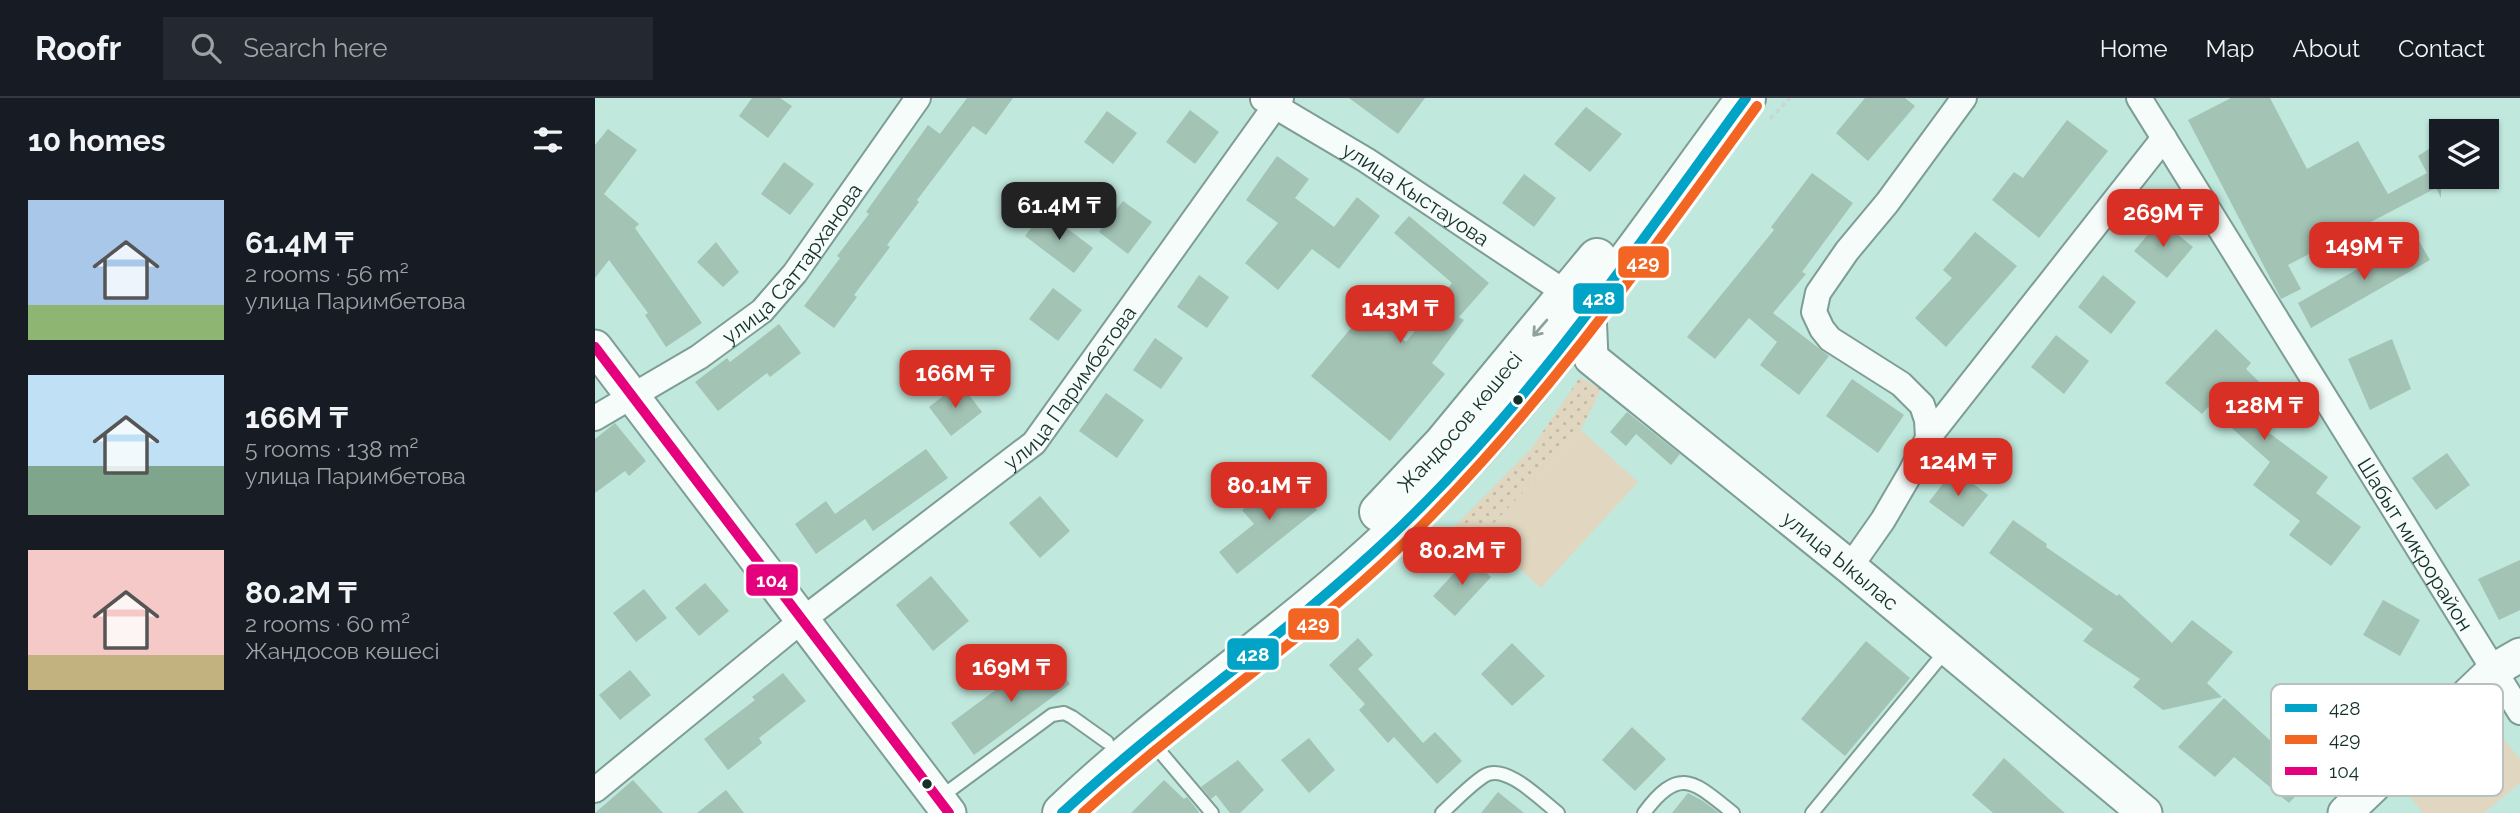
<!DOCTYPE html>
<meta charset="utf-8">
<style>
:root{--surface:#171b24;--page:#242831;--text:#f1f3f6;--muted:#9ea1a6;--line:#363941;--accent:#d93025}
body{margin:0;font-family:Raleway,sans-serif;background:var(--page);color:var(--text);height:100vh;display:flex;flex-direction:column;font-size:26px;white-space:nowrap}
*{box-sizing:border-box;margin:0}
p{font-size:23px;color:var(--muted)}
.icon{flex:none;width:38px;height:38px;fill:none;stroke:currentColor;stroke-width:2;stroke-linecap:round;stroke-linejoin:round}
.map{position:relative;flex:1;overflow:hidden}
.sheet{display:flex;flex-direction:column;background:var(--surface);width:595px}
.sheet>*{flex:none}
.tools{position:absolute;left:1834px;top:21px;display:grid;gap:14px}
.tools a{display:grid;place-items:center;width:70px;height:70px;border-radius:0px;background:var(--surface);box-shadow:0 2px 5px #0004;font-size:35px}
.price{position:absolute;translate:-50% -60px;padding:0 16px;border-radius:14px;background:var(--accent);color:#fff;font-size:23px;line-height:46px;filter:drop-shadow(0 2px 4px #0008)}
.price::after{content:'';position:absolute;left:50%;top:42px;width:21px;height:16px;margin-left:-10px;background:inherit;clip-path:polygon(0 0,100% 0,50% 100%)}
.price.current{background:#222;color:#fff}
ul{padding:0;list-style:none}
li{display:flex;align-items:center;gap:21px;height:175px;padding:0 28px}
li span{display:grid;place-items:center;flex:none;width:196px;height:140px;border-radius:0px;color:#555}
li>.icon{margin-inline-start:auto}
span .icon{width:84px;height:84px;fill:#fffc;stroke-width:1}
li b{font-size:30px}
h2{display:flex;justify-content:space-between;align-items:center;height:84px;padding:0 28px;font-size:30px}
header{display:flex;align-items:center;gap:42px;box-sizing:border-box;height:98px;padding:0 35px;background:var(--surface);border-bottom:2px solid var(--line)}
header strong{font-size:33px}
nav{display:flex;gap:38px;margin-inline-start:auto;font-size:24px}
.search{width:490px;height:63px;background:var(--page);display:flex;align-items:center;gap:18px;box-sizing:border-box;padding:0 24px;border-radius:0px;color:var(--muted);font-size:26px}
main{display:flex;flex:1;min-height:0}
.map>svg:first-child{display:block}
</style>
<header>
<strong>Roofr</strong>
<div class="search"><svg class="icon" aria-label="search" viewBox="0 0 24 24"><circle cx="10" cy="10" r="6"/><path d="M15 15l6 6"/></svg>Search here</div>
<nav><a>Home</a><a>Map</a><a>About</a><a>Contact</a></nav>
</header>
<main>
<section class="sheet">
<h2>10 homes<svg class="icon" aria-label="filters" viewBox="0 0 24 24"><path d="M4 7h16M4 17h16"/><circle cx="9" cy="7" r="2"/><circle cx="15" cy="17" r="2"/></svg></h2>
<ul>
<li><span style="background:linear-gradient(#a9c7e8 75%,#8fb573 0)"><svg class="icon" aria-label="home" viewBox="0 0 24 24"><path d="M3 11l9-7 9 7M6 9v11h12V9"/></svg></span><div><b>61.4M ₸</b><p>2 rooms · 56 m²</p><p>улица Паримбетова</p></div></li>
<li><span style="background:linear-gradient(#bfe0f5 65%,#7fa58c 0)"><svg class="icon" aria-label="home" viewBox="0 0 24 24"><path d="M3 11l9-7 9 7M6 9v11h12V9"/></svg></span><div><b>166M ₸</b><p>5 rooms · 138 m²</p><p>улица Паримбетова</p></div></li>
<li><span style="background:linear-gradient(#f6c9c9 75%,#c2b280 0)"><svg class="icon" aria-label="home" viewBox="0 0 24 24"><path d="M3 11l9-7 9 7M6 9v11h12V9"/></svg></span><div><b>80.2M ₸</b><p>2 rooms · 60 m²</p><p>Жандосов көшесі</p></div></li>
</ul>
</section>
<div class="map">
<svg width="1925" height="715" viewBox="0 0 1925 715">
<defs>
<pattern id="grass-dots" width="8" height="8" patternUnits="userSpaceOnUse" patternTransform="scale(1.75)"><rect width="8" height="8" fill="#e1d7c0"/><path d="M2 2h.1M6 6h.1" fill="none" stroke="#c0b9a5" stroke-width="1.8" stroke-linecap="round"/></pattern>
</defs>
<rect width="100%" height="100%" fill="#c1e8dd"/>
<path fill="url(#grass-dots)" d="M985 279 1006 291 986 332 888 437 856 432 936 351Z"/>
<g fill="#e1d7c0">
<path d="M986 332 1043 384 946 490 888 437Z"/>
<path d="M1899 629 1925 661V685L1889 715H1828L1814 698Z"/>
</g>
<g fill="#a3c3b5">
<path d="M157 0H185L197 8 173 40 144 18Z"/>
<path d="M372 0H418L391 37 378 28 322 102 324 104 292 147 295 149 259 197 262 199 239 230 209 208 245 160 242 158 274 116 271 114 333 27 345 36Z"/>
<path d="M754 0H830L803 36Z"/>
<path d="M1270 0H1310L1320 8 1273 63 1241 35Z"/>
<path d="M1636 0H1675L1712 71 1763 43 1793 96 1832 75 1823 58 1846 43V100L1841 90 1693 167 1706 191 1686 201 1593 22Z"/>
<path d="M991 9 1027 36 995 74 959 46Z"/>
<path d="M595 12 624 34 600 66 571 44Z"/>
<path d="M512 13 542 35 518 66 489 44Z"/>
<path d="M1472 22 1513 53 1444 140 1397 102 1419 74 1428 80Z"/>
<path d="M13 31 42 52 9 96 44 126 40 130 107 225 71 249 50 217 53 215 14 162 0 180V47Z"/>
<path d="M682 58 714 81 700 100 739 129 762 99 785 118 744 171 717 151 683 192 650 165 683 125 651 102Z"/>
<path d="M189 64 219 86 195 117 166 96Z"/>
<path d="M1217 75 1258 105 1207 174 1211 176 1178 215 1234 258 1204 297 1165 267 1182 244 1154 220 1120 261 1092 239 1179 132 1176 129Z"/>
<path d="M929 76 961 100 939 129 907 105Z"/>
<path d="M528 103 557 124 533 156 504 134Z"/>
<path d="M449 113 498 150 479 175 430 138Z"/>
<path d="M814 118 894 185 864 219 869 222 837 265 850 276 795 343 716 278 772 211 811 244 857 185 799 135Z"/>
<path d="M1565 122 1598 149 1572 180 1539 153Z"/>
<path d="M1380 134 1422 168 1351 249 1320 220 1357 180 1348 172Z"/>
<path d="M1821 138 1835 162 1716 230 1703 205Z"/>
<path d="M121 144 144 174 128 189 102 164Z"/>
<path d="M604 177 634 199 612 230 582 209Z"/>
<path d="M1508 177 1541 204 1516 236 1483 209Z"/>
<path d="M458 190 487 212 463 243 434 221Z"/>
<path d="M184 226 206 255 175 279 172 275 123 313 100 284 132 260 135 264Z"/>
<path d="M1621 231 1656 265 1651 271 1691 310 1673 334 1733 379 1721 395 1766 429 1736 468 1694 437 1705 423 1658 387 1675 364 1613 309 1607 316 1570 285Z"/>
<path d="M1461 237 1494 263 1469 296 1436 269Z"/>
<path d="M560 240 588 260 566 291 538 272Z"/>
<path d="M1797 241 1816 291 1775 312 1753 261Z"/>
<path d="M1257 281 1309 317 1283 355 1231 318Z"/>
<path d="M365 285 387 314 356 338 334 309Z"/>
<path d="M511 295 549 322 522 360 484 333Z"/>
<path d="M1032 314 1085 356 1076 367 1041 336 1031 348 1015 334Z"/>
<path d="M20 325 51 363 34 378 30 373 0 395V341Z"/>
<path d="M331 351 353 380 278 433 270 421 221 456 200 426 231 403 240 416Z"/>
<path d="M1852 355 1875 387 1841 412 1817 380Z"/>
<path d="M1359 371 1393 397 1368 429 1334 404Z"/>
<path d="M693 376 722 412 642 476 624 454 659 426 647 412Z"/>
<path d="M445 398 475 433 445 460 414 425Z"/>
<path d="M1418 422 1452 446 1451 449 1522 498 1524 496 1577 545 1597 522 1638 554 1612 585 1627 599 1568 612 1538 589 1545 581 1488 543 1498 531 1394 455Z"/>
<path d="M874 459 896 479 860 518 838 498Z"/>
<path d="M1925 462V512L1904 522 1883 481Z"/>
<path d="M336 478 374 523 338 553 301 507Z"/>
<path d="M110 485 134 513 104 538 80 510Z"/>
<path d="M49 491 72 520 41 544 18 515Z"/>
<path d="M1788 502 1825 522 1805 558 1768 537Z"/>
<path d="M763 540 778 557 763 571 828 645 840 634 867 663 842 686 799 639 793 645 764 612 770 606 734 567Z"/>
<path d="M1271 543 1315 580 1250 658 1206 621Z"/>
<path d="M917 545 950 578 917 608 886 576Z"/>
<path d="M452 554 475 586 379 657 356 625Z"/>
<path d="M35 572 56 597 25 622 4 597Z"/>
<path d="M188 575 211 603 164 640 167 645 133 672 109 641 160 602 157 599Z"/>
<path d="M1629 600 1679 646 1692 630 1733 664 1694 705 1639 659 1620 679 1583 649Z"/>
<path d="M1037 629 1071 661 1040 693 1007 662Z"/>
<path d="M714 640 740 672 714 695 686 662Z"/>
<path d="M1409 660 1454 701 1470 715H1398L1377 697Z"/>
<path d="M643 662 669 692 645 715H635L621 697 616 701 606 689Z"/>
<path d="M38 682 68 715H0Z"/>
<path d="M569 682 589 701 592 699 604 714 603 715H536Z"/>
<path d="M131 692 149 715H102Z"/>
<path d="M903 694 929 715H886Z"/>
<path d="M1093 695 1108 703 1124 715H1077Z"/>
</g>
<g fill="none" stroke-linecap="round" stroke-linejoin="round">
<defs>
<g id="lane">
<path d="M556 643 617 715"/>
<path d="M343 701 457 617 469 615 477 619 512 644"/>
<path d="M847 715C860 703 874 688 889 678 910 664 946 702 963 715"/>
<path d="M1049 715C1085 666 1100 685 1138 715"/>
<path d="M1217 715 1353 550"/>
</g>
<g id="street">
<path id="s1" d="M1544 0 1925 614"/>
<path id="s2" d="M668 1 771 62 974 197"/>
<path id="s3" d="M0 320 104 259 167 213 200 175 323 0"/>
<path d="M1333 340 1569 40"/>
<path d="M1255 469 1288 422 1316 374 1333 340 1332 322 1327 307 1306 286 1235 241 1227 231 1219 214 1223 195 1252 153 1292 105 1369 0"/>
<path id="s4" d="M0 692 206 523 439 345 686 0"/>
</g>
<g id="secondary">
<path id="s5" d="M982 204 994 214 996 260 1255 469 1550 715"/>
<path d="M0 249 354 715"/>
<path d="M1750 715 1899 572 1925 557"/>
</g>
<g id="primary">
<path id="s6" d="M784 414 848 346 1002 160"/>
<path d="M467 715C570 616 691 537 795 439 933 310 1039 152 1151 0"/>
</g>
</defs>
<use href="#lane" stroke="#7e9d95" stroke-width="16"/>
<use href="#street" stroke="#7e9d95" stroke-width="28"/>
<use href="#secondary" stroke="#7e9d95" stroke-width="37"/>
<use href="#primary" stroke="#7e9d95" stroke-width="42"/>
<path stroke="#cad6d3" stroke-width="3.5" stroke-dasharray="5 3.5" stroke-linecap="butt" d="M1175 21 1195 0"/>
<use href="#lane" stroke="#f6fcfa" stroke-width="12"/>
<use href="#street" stroke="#f6fcfa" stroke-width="24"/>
<use href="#secondary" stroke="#f6fcfa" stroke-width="33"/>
<use href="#primary" stroke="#f6fcfa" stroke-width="38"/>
<defs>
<path id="bus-1" d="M467 715C572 618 691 537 795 439 933 309 1040 152 1151 0"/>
<path id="bus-2" d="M488 715C590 621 707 544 807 447 943 315 1051 161 1162 8"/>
<path id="bus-3" d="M0 249 354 715"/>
</defs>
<use href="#bus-1" stroke="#fff" stroke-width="16"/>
<use href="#bus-2" stroke="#fff" stroke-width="16"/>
<use href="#bus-3" stroke="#fff" stroke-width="16"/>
<use href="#bus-1" stroke="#01a3c6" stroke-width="10"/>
<use href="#bus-2" stroke="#f26522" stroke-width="10"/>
<use href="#bus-3" stroke="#e5007d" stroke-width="10"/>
</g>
<defs><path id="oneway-shaft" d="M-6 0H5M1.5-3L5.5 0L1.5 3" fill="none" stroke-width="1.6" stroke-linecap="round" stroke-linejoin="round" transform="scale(1.75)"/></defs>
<use stroke="#90a19c" href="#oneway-shaft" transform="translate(945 230) rotate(131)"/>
<g fill="#13312a" stroke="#fff" stroke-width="2.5">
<circle cx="923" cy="302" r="6"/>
<circle cx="332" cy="686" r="6"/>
</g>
<g text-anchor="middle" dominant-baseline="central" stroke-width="5" stroke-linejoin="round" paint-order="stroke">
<g font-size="21" fill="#13312a" stroke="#fff">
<text stroke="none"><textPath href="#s2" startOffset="180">улица Кыстауова</textPath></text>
<text stroke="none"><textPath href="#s3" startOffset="254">улица Саттарханова</textPath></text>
<text stroke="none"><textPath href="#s4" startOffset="625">улица Паримбетова</textPath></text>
<text stroke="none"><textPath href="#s6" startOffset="121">Жандосов көшесі</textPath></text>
<text stroke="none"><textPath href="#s1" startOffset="525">Шабыт микрорайон</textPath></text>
<text stroke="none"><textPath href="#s5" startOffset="383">улица Ыкылас</textPath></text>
</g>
</g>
<rect x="1676" y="586" width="232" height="112" rx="10" fill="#fff" stroke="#b8c1bf" stroke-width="2"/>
<rect x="1690" y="606" width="32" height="8" fill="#01a3c6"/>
<rect x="1690" y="637" width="32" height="9" fill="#f26522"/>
<rect x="1690" y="669" width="32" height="8" fill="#e5007d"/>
<g font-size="19" fill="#13312a">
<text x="1734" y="617">428</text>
<text x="1734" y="648">429</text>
<text x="1734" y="680">104</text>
</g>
<g stroke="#fff" stroke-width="2.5">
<rect x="1022" y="147" width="53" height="34" rx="7" fill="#f26522"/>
<rect x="977" y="184" width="53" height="33" rx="7" fill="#01a3c6"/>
<rect x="150" y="465" width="54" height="34" rx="7" fill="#e5007d"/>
<rect x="692" y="509" width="53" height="34" rx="7" fill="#f26522"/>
<rect x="631" y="539" width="54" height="34" rx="7" fill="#01a3c6"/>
</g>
<g font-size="19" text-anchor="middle" font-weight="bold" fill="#fff">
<text x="1048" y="171">429</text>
<text x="1004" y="207">428</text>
<text x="177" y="489">104</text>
<text x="718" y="532">429</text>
<text x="658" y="563">428</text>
</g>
</svg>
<div class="tools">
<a><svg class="icon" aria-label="layers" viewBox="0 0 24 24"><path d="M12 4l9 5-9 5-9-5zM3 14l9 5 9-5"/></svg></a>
</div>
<b class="price current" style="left:464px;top:144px">61.4M ₸</b>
<b class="price" style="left:1568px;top:151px">269M ₸</b>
<b class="price" style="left:1769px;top:184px">149M ₸</b>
<b class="price" style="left:805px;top:247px">143M ₸</b>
<b class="price" style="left:360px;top:312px">166M ₸</b>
<b class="price" style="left:1669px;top:344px">128M ₸</b>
<b class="price" style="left:1363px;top:400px">124M ₸</b>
<b class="price" style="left:674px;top:424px">80.1M ₸</b>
<b class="price" style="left:867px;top:489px">80.2M ₸</b>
<b class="price" style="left:416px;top:606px">169M ₸</b>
</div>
</main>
